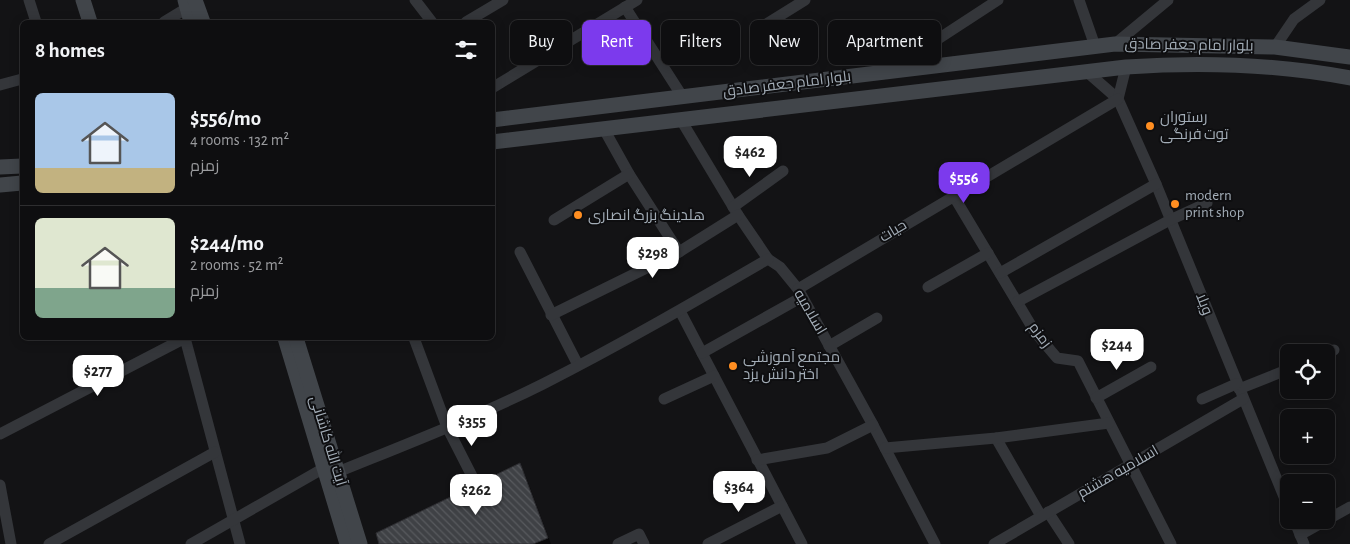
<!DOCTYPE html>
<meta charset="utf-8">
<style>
:root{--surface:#0e0e10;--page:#1c1c1e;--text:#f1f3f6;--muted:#9b9c9f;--line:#2e2e30;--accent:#7c3aed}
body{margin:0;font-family:"Alegreya Sans",Cairo,sans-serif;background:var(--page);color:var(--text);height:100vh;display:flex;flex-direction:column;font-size:19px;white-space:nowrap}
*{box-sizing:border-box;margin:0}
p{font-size:16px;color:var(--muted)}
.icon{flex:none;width:28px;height:28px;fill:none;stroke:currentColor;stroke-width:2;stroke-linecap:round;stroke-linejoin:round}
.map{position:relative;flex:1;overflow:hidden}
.side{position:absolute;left:20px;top:20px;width:475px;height:320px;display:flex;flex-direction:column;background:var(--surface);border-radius:8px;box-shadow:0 2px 12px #0003,0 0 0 1px var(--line)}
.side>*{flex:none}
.top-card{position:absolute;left:510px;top:20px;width:475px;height:45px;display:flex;gap:10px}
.controls{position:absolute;left:1280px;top:344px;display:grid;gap:10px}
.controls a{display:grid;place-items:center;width:55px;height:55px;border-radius:8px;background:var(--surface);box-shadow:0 2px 12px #0003,0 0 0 1px var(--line);font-size:25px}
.price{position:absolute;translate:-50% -42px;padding:0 11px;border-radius:10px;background:#fff;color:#222;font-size:16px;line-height:32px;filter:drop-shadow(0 1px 2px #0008)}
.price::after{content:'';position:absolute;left:50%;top:30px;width:15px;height:11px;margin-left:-8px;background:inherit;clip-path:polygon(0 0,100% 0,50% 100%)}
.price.on{background:var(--accent);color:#fff}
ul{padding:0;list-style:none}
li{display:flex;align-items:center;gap:15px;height:125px;padding:0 15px}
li+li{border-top:1px solid var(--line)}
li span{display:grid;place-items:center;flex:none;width:140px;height:100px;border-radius:8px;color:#555}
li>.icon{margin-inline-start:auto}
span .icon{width:60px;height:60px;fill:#fffc;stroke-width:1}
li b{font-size:21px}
h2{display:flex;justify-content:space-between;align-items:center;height:60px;padding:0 15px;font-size:21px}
.chip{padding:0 18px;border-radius:8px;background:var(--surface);box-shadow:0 2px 12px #0003,0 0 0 1px var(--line);font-size:18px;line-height:45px}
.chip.on{background:var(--accent);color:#fff}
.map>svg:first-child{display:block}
</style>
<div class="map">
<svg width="1350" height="544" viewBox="0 0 1350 544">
<defs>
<pattern id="building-back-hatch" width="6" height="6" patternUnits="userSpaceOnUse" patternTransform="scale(1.25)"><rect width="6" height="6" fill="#3f4145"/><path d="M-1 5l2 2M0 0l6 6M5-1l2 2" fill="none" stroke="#585a5e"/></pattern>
</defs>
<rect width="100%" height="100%" fill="#131315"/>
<path fill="#0007" d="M519 465 526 477 551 544H380Z"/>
<path fill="url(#building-back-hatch)" stroke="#2d2d31" d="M520 463 548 538 533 544H379L376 533 471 487H477L481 482Z"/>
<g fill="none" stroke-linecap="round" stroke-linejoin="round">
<g stroke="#34363a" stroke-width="11">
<path d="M29 0 36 22"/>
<path d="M415 0 432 22"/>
<path d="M1079 0 1095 46"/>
<path d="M625 7 682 96"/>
<path d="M164 22 187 8"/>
<path d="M466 22 503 0"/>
<path d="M760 28 805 0"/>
<path d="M1115 44 1168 0"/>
<path d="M1275 47 1294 19 1320 0"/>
<path d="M918 68 932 43 998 0"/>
<path d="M1086 71 1118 99 1156 184 1289 509"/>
<path d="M0 85 22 79"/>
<path d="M492 88 637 0"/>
<path d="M1118 99 1126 67"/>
<path d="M681 120 738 215 768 259 780 267 798 289 873 425 935 544"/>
<path d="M605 131 629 174 679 252"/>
<path d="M953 195 1035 332 1057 358 1078 361 1171 544"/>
<path d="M733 207 783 171"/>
<path d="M554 220 629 174"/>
<path d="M520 252 578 365"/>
<path d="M1000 273 1156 184"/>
<path d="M928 287 988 253"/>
<path d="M798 289 1118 99"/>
<path d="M1017 302 1170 220 1207 203"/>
<path d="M680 311 802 544"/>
<path d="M551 315 679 252 738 215"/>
<path d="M414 338 447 427 474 480"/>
<path d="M829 346 877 318"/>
<path d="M702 353 802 297"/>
<path d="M1326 353 1334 350"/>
<path d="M1239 389 1289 369"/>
<path d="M1096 398 1151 367"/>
<path d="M664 399 714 376"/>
<path d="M1202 399 1236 384"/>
<path d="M0 434 185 338 240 544"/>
<path d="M996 438 1041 516"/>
<path d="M885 448 996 438 1109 423"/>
<path d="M757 460 827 448 873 425"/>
<path d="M338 472C407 444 477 417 543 384 620 345 694 302 768 259"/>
<path d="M0 485 11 544"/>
<path d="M1048 512 1069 544"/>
<path d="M1294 520 1304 544"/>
<path d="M1300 535 1350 507"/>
<path d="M49 544 215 452"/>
<path d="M191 544 324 468"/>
<path d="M618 544 639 534 644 544"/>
<path d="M708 544 782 506"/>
<path d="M994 544 1243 399"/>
</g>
<g stroke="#41454a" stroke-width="15">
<path d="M83 0 90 22"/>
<path d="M185 0 191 22"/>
<path d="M195 0 203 22"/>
<path d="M492 120 1115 44 1275 47 1350 57"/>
<path d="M492 142 1126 67C1200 62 1277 64 1350 78"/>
<path d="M0 167 22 166"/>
<path d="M0 185 22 183"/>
<path d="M285 338 347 544"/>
<path d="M296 338 360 544"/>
</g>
</g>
<g fill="#ff8e21" stroke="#0e0e10" stroke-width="2">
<circle cx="1150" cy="126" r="5"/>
<circle cx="1175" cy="204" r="5"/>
<circle cx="578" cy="215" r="5"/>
<circle cx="733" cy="366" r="5"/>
</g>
<g text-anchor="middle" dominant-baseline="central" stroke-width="4" stroke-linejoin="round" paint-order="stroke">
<g font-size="15" fill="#a3adb7" stroke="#0e0e10">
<text transform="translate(1189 45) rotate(1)">بلوار امام جعفر صادق</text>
<text transform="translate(787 84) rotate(-7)">بلوار امام جعفر صادق</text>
<text transform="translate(893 231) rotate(-31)">حیات</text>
<text transform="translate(1204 304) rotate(68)">ویلا</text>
<text transform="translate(810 312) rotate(60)">اسلامیه</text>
<text transform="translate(1040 335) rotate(53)">زمزم</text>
<text transform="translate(328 441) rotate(73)">آیت الله کاشانی</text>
<text transform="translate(1118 472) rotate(-30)">اسلامیه هشتم</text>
</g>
<g font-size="15" fill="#a3adb7" stroke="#0e0e10" text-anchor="start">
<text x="1160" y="117">رستوران<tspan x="1160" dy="17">توت فرنگی</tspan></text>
<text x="1185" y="195">modern<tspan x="1185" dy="17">print shop</tspan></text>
<text x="588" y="215">هلدینگ بزرگ انصاری</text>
<text x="743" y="357">مجتمع آموزشی<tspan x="743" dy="17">اختر دانش یزد</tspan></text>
</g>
</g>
</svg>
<div class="controls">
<a><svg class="icon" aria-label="locate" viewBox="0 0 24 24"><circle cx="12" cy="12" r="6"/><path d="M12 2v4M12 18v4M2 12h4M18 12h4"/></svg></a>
<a>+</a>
<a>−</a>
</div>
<b class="price" style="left:750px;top:178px">$462</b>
<b class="price on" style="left:964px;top:204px">$556</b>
<b class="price" style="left:653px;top:279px">$298</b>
<b class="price" style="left:1117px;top:371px">$244</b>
<b class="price" style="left:98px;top:397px">$277</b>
<b class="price" style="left:472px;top:447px">$355</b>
<b class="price" style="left:739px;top:513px">$364</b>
<b class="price" style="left:476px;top:516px">$262</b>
<div class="top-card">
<a class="chip">Buy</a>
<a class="chip on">Rent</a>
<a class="chip">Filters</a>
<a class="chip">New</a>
<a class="chip">Apartment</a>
</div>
<section class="side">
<h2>8 homes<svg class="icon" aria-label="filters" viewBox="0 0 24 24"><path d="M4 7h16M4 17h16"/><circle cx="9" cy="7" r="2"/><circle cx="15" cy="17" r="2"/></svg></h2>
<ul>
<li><span style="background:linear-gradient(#a9c7e8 75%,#c2b280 0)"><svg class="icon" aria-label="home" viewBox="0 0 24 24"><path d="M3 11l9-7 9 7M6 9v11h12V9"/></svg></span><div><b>$556/mo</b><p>4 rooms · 132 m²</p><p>زمزم</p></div></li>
<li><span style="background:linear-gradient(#dfe7d0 70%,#7fa58c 0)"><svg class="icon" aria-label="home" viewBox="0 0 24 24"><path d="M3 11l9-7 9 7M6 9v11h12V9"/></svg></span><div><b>$244/mo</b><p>2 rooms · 52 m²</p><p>زمزم</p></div></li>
</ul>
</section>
</div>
